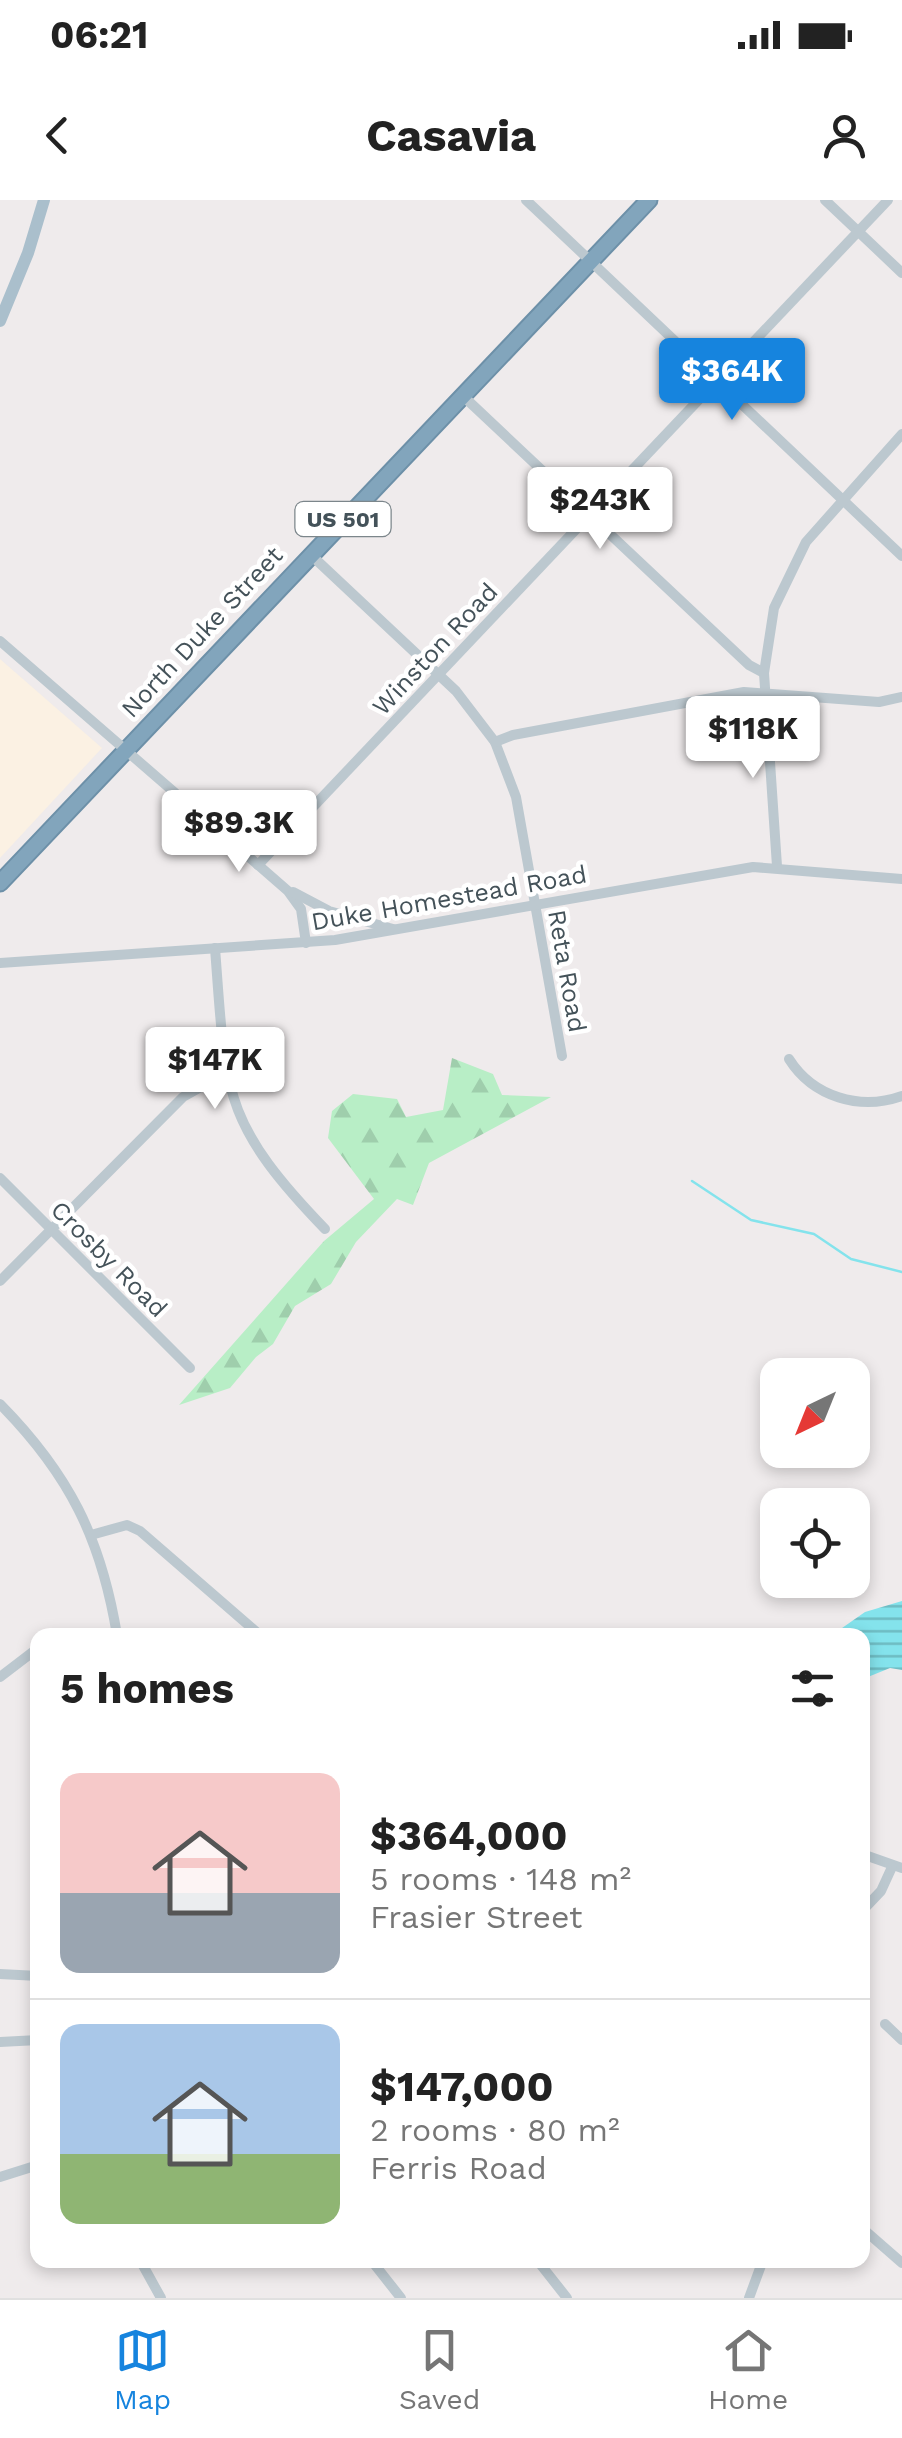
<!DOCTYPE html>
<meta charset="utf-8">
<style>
:root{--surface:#fff;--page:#f6f6f6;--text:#222;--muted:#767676;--line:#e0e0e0;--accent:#1684de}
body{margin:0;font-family:"Work Sans",sans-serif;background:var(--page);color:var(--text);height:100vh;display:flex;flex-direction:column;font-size:38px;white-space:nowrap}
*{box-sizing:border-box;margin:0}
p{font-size:32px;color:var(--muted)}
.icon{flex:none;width:55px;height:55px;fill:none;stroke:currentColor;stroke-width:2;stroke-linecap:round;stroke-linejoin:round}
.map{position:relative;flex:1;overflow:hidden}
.details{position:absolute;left:30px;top:1428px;width:840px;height:640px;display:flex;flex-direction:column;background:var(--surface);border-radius:20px;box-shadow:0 5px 15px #0003}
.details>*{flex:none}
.needle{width:65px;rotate:223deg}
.tools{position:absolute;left:760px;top:1158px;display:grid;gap:20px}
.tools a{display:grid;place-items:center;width:110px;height:110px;border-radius:20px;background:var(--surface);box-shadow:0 5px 15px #0003;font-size:50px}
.price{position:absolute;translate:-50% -85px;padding:0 22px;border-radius:10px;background:#fff;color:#222;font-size:32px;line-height:65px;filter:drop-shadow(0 2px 5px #0008)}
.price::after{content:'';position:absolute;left:50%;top:60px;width:30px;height:22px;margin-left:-15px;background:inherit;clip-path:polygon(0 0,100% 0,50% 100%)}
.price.selected{background:var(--accent);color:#fff}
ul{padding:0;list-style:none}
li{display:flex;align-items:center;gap:30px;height:250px;padding:0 30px}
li+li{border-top:2px solid var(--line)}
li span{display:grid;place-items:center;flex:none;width:280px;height:200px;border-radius:20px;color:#555}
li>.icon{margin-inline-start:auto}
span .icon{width:120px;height:120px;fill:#fffc;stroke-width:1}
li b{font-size:42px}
h2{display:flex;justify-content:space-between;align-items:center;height:120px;padding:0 30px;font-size:42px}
.status{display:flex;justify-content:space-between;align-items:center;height:70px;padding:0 50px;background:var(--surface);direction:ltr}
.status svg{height:28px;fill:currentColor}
header{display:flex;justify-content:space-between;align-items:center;height:130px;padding:0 30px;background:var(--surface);font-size:45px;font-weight:700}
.tabs{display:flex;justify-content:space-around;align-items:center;height:140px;border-top:2px solid var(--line);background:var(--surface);font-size:28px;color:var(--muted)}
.tabs a{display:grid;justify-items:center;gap:5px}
.tabs .selected{color:var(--accent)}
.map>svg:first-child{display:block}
</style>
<div class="status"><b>06:21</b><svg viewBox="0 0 49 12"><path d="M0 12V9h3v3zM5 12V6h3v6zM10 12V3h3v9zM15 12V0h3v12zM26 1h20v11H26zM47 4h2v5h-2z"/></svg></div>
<header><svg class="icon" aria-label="back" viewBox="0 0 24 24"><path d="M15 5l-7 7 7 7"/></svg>Casavia<svg class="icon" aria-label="person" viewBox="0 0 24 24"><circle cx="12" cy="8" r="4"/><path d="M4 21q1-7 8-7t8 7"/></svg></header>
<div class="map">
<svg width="902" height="2098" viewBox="0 0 902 2098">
<defs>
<pattern id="forest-firs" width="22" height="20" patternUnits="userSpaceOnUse" patternTransform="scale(2.5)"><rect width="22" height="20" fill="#b8eec6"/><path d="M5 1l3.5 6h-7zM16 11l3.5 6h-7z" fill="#9fceac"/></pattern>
<pattern id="water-rules" width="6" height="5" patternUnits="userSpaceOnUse" patternTransform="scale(2.5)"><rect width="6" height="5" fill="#84e3ec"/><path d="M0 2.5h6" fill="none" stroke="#6ebbc2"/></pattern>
</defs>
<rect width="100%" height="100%" fill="#efebec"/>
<path fill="#fbf1e3" d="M0 459 102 548 0 658Z"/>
<path fill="url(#forest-firs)" d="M452 858 493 874 502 895 551 897 429 963 413 1005 397 999 356 1042 331 1084 295 1106 273 1144 256 1157 230 1188 179 1205 324 1041 374 999 328 938 332 911 353 894 397 899 406 917 443 910Z"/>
<path fill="url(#water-rules)" d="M902 1401V1470L890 1468 863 1479 862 1435H832L865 1412Z"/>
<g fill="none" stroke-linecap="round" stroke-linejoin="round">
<path stroke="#84e3ec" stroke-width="2.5" d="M692 981 751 1020 814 1034 851 1059 902 1072"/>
<defs>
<path id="highway" d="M0 683 649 0"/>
</defs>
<use href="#highway" stroke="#6d90a8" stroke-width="19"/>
<g stroke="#bcc8cf" stroke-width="10">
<path d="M526 0 902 356"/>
<path d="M825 0 902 73"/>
<path d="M462 195 749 465 764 473"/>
<path d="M310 354 456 491 495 542 516 597 562 856"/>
<path d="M0 441 288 691 301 709 306 743"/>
<path d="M495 542 513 535 744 492 879 502 902 497"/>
<path d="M258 665 888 0"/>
<path d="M777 666 764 473 774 408 806 342 902 234"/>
<path d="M293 692 329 711 393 729"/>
<path d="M215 748C226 892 221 921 325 1029"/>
<path d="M0 763 335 740 753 667 902 679"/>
<path d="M789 859C813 897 860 911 902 896"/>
<path d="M0 978 190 1168"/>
<path d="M0 1081 183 897 224 874"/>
<path d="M0 1204C69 1274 101 1338 117 1435"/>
<path d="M91 1335 127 1325 140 1331 260 1435"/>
<path d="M0 1477 38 1448"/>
<path d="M862 1654 902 1668"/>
<path d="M862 1711 881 1691 892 1667"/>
<path d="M0 1774 38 1776"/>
<path d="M885 1824 902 1840"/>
<path d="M0 1842 38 1840"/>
<path d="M0 1977 38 1965"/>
<path d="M862 2028 902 2063"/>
<path d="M140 2060 161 2098"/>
<path d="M371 2060 401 2098"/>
<path d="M537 2060 567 2098"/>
<path d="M749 2098 763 2060"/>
</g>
<path stroke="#aabfcc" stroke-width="12" d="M0 121 28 53 44 0"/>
<use href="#highway" stroke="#82a5bc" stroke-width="15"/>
</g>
<g text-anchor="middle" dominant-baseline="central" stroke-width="9" stroke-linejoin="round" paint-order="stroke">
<rect fill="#fff" stroke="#7c868b" stroke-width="2.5" x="295.5" y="302" width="95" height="34" rx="8"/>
<g font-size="22" font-weight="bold" fill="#445259">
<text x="343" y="319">US 501</text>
</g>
<g font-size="25" fill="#445259" stroke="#fff">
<text transform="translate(202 432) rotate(-47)">North Duke Street</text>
<text transform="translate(435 449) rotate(-47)">Winston Road</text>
<text transform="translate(449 698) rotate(-10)">Duke Homestead Road</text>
<text transform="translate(567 771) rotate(80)">Reta Road</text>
<text transform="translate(109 1059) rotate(45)">Crosby Road</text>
</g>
</g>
</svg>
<div class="tools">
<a><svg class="needle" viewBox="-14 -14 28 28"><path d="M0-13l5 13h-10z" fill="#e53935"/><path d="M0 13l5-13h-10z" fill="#767676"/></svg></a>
<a><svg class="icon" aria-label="locate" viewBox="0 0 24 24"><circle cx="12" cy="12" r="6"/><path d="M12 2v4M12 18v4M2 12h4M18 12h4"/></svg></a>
</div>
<b class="price selected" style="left:732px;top:223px">$364K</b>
<b class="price" style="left:600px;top:352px">$243K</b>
<b class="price" style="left:753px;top:581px">$118K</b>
<b class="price" style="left:239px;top:675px">$89.3K</b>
<b class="price" style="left:215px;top:912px">$147K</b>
<section class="details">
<h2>5 homes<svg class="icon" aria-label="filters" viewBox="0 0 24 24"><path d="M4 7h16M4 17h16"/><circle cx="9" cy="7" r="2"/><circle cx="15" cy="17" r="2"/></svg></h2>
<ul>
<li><span style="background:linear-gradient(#f6c9c9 60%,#9aa5b1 0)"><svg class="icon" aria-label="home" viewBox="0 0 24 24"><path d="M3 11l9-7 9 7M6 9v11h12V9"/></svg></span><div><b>$364,000</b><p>5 rooms · 148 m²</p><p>Frasier Street</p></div></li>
<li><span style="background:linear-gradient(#a9c7e8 65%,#8fb573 0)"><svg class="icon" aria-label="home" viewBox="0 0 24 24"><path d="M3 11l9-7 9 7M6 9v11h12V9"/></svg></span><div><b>$147,000</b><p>2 rooms · 80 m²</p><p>Ferris Road</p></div></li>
</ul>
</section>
</div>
<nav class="tabs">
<a class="selected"><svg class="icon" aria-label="map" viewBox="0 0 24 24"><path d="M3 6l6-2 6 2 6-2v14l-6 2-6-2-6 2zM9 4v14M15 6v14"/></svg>Map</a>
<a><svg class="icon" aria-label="saved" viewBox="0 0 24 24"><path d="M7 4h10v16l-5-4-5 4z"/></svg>Saved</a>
<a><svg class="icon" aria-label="home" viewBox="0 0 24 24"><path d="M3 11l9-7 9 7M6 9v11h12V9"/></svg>Home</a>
</nav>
